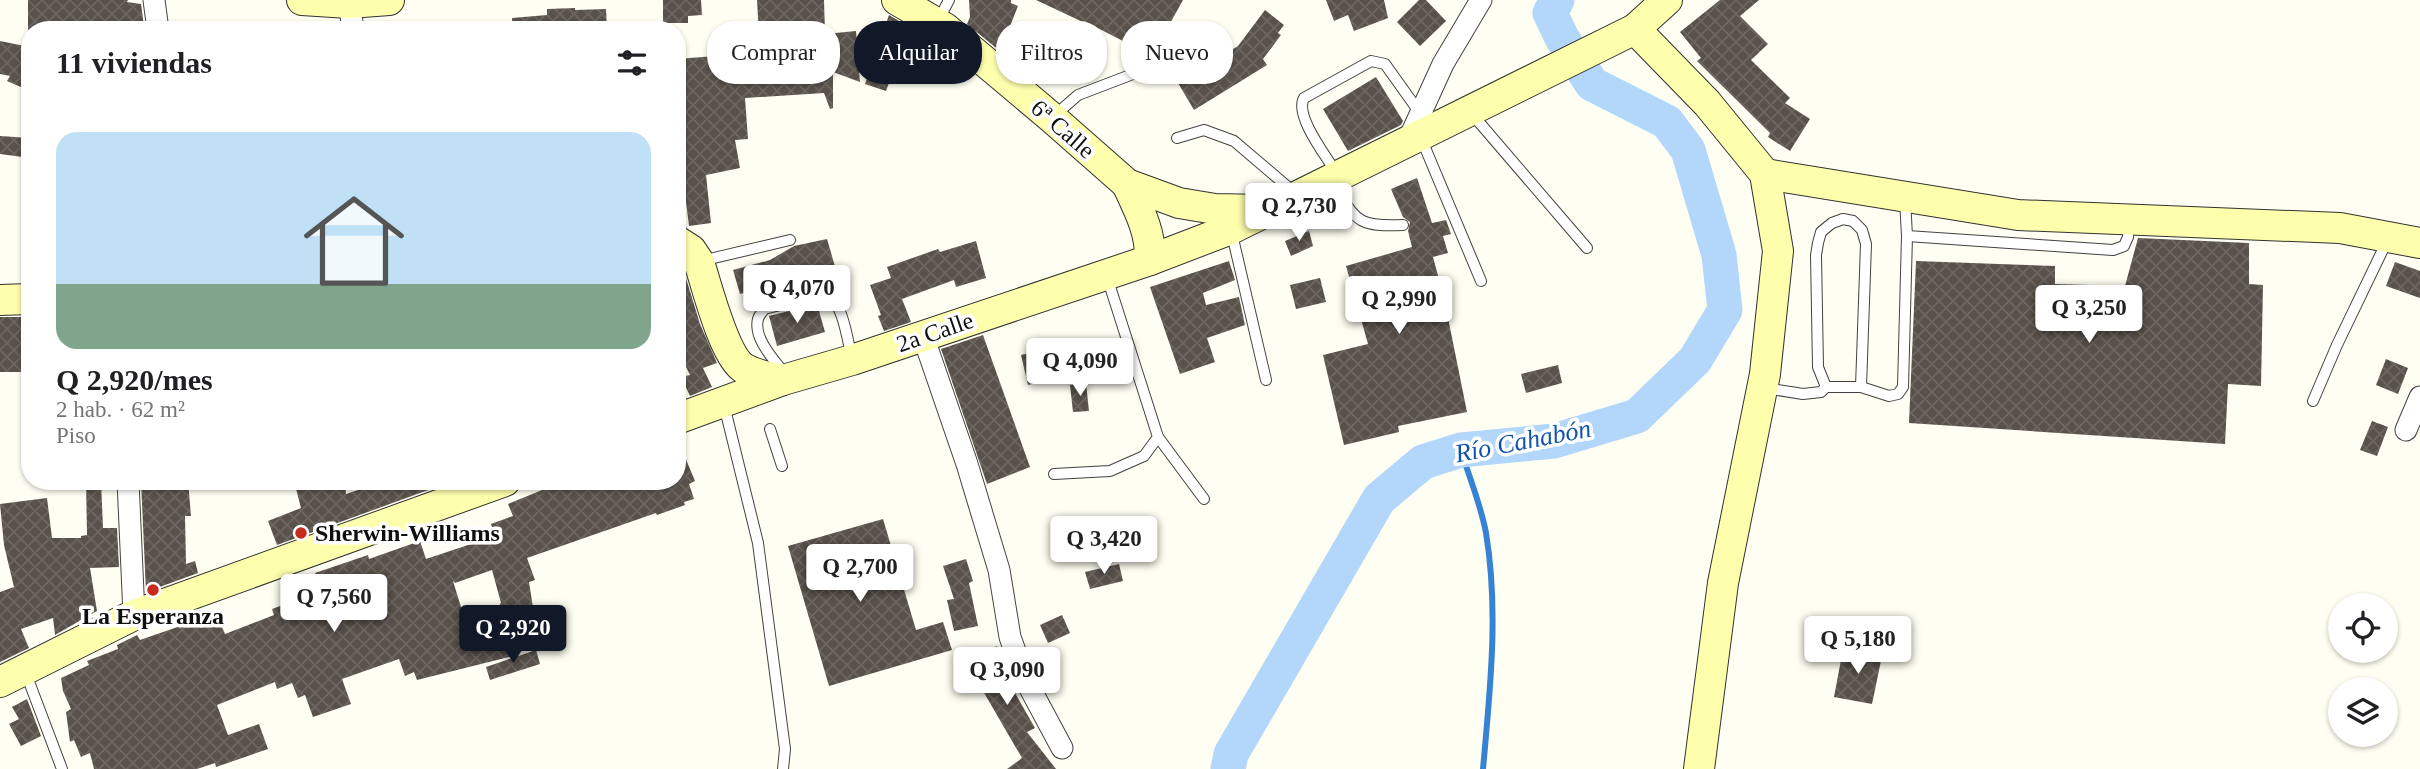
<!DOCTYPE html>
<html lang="es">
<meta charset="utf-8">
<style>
:root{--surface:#fff;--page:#f2f2f2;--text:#202124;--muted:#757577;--line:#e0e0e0;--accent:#111827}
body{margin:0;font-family:Georgia,serif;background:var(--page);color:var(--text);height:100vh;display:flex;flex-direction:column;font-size:26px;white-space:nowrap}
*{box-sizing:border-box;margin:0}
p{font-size:23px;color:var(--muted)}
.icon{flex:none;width:38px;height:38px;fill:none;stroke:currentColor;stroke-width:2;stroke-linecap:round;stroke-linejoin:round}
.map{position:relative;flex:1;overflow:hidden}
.panel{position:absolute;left:21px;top:21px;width:665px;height:469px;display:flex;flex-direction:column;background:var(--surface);border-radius:28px;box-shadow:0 2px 5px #0004}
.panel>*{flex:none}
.hud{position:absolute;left:707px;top:21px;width:665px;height:63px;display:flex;gap:14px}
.tools{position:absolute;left:2328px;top:593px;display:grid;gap:14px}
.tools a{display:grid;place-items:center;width:70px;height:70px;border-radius:50%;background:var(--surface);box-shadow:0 2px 5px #0004;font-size:35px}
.price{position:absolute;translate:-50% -60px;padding:0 16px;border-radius:7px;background:#fff;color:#222;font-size:23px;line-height:46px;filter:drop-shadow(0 2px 4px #0008)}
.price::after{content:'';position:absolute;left:50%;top:42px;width:21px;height:16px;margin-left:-10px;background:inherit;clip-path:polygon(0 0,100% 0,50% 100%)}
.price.on{background:var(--accent);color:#fff}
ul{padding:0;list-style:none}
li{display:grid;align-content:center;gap:14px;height:371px;padding:0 35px}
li+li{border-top:2px solid var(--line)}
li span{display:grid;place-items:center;height:217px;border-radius:21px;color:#555}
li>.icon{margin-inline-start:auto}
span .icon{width:126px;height:126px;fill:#fffc;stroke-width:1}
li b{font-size:30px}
h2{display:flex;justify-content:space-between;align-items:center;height:84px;padding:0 35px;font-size:30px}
.pill{padding:0 24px;border-radius:28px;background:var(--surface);box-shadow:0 2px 5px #0004;font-size:24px;line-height:63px}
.pill.on{background:var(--accent);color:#fff}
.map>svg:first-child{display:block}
</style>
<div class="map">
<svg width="2420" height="769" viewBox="0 0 2420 769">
<defs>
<pattern id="building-cross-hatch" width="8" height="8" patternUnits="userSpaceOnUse" patternTransform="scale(1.75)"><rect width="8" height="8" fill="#59524b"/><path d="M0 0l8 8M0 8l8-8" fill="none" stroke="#6c6661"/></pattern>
</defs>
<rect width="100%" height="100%" fill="#fffef2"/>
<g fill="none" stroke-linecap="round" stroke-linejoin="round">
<path stroke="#3683d5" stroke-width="6" d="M1461 450C1469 477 1481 505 1486 533 1499 611 1490 690 1483 769"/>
<path stroke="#b3d7fa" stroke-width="35" d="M1228 769 1231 754 1379 499 1423 462 1461 450 1554 441 1637 416 1695 360 1725 310 1719 255 1688 150 1667 122 1592 84 1562 38 1550 13 1557 0"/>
</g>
<g fill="url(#building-cross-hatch)">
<path d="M28 0H128L127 2 141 4 144 26 104 24V30H28Z"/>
<path d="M663 0H701L702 15 688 16V23H663Z"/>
<path d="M757 0H824L825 34 856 31 860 82 833 72V108L830 109 824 93 745 98 748 139 735 140 740 168 706 175 711 223 689 226 686 202H683L677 145V59L741 54 740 40 763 39 765 70 772 69V76L819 75 805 34 759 36Z"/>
<path d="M969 0H1011V3L1018 6 1001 49 995 47 967 24 970 17Z"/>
<path d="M1036 0H1183L1152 56 1088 23 1087 24Z"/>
<path d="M1326 0H1384L1388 18 1354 31 1348 15 1334 21Z"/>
<path d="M1419 0H1426L1446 21 1420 46 1397 22Z"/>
<path d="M1720 0H1759L1740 16 1768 44 1751 60 1790 98 1785 103 1810 119 1790 151 1768 137 1770 133 1697 61 1701 58 1680 32Z"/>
<path d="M575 8V10L606 9 607 30H512V18L547 15V9Z"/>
<path d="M1265 10 1284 25 1278 33 1281 35 1263 59 1267 65 1194 110 1178 83 1238 46Z"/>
<path d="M889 15 909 27 886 91 865 84Z"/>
<path d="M0 41 30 47V91L7 81 10 76 0 74Z"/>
<path d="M1376 77 1403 121 1401 125 1348 151 1323 109Z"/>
<path d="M0 136 30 138V158L0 154Z"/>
<path d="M1417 178 1432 223 1446 220 1451 234 1443 236 1448 253 1433 257 1444 298 1467 412 1398 426 1399 432 1344 445 1323 355 1368 344 1346 266 1412 247 1408 231 1410 222 1403 217 1391 189Z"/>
<path d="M1309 231 1313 246 1291 256 1285 241Z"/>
<path d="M2138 238 2249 243V284L2263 285 2261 386 2228 384 2225 444 1909 423 1916 261 2055 266V284L2125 286Z"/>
<path d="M827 239 836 270 810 281 812 289 764 301 760 289 740 294 733 270 770 260 794 246Z"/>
<path d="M976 241 986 278 956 287 954 280 902 299 911 322 884 331 878 316 881 315 870 285 891 278 887 267 938 249 940 252Z"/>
<path d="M1229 261 1235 280 1203 293 1206 305 1239 297 1245 325 1207 338 1215 362 1180 374 1150 287Z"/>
<path d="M2395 262 2420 271V298L2386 286Z"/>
<path d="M685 275 700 324 717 363 703 368 712 387 690 396 681 377 690 375 677 348V277Z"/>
<path d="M1320 278 1326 302 1296 309 1290 285Z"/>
<path d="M817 304 825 332 777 346 769 316Z"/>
<rect x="0" y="317" width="30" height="55"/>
<path d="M983 335 1030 467 987 484 941 349Z"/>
<path d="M1063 345 1070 375 1028 385 1021 355Z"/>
<path d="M2386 359 2408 368 2398 394 2376 385Z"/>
<path d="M1558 365 1562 383 1526 393 1521 374Z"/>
<path d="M1086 383 1089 411 1073 412 1070 385Z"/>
<path d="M2372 421 2388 427 2377 456 2360 450Z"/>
<path d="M678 440 695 481 689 484 694 499 684 502 685 505 657 515 656 513 527 558 535 580 529 582 534 614 522 616 515 625 495 611 501 603 492 570 455 583 453 581 472 643 476 638 507 631 513 656 417 680 414 672 405 676 399 659 342 679 351 704 313 717 305 695 298 698 292 683 277 689 275 682 217 705 228 735 259 724 268 749 216 767 215 763 197 769H94L90 753 81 757 74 740 70 742 66 712 71 709 63 691 61 678 89 665 87 661 118 649 117 645 137 635 140 640 189 623 186 616 201 611 207 627 220 622 225 634 274 615 272 609 294 601 296 607 324 597 315 573 368 555 369 559 420 541 426 559 495 536 491 524 513 516 508 504 564 481H677Z"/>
<path d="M86 481H101L103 528H117L119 567 90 568 97 611 55 635 53 618 21 629 29 648 0 662V592L14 587 4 545 0 504 47 498 52 538H81V536L87 535Z"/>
<path d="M141 481H188L191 516H185L186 564 195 561 198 573 146 592Z"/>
<path d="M294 481H345L346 494 385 481H453L277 545 268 521 301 508Z"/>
<path d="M883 519 916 630 943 622 952 650 829 686 788 546Z"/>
<path d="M966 559 973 581 969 583 978 626 954 631 947 600 954 599 943 566Z"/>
<path d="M1119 564 1123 581 1090 589 1085 572Z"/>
<path d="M1062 615 1070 633 1048 643 1040 625Z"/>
<path d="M997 646 1011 677 1007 679 1035 728 1027 732 1056 769H1007L1022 758 983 691 977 681 972 683 962 663Z"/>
<path d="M1843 649 1882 656 1872 704 1834 697Z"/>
<path d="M536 650 540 664 490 680 486 667Z"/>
<path d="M27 699 41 736 21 746 9 724 19 719 12 707Z"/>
</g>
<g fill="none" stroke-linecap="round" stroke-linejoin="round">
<defs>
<g id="lane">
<path d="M938 21 949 0"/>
<path d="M1472 114 1587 248"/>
<path d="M1054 116 1078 95 1146 69 1172 53"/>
<path d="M1177 138 1204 130 1234 141 1295 193"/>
<path d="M1421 138 1481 281"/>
<path d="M1337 174C1327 157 1294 116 1304 98L1371 61 1385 64 1420 113"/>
<path d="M1332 183C1357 220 1355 227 1403 225"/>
<path d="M1231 230 1266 380"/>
<path d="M1907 236 2113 250 2124 246 2128 237 2129 223"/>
<path d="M701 261 790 240"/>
<path d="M785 374C774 360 753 338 758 319 759 315 762 313 764 309L825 294C843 299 848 343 852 359"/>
<path d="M1826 387 1818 367 1816 255 1818 243 1821 232 1832 223 1843 219 1853 221 1862 230 1866 244 1861 387"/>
<path d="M1765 388 1803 394 1821 392 1826 387H1861L1889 396 1898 394 1903 387 1907 236 1905 199"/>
<path d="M2313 401 2337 345 2388 239"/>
<path d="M724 405 758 543 785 749 783 769"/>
<path d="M770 429 782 466"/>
<path d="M1158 437 1204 499"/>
<path d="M1054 474 1110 471 1144 456 1158 437 1107 277"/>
<path d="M25 671 62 769"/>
</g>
<g id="street">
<path d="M154 0 158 30"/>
<path d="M349 0 353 30"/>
<path d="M1408 141 1443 64 1481 0"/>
<path d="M923 336 967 464 999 570 1010 637 1025 679 1062 748"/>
<path d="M2406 430 2420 397"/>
<path d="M128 481 134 615"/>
</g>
<g id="secondary">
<path d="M302 0 349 3 389 0"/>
<path d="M897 0 945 28 1052 118 1127 184 1179 203 1215 209 1266 210"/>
<path d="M1635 29 1707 103 1765 174 1778 251 1765 374 1723 583 1699 769"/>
<path d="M1765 174 2018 215 2340 228 2420 243"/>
<path d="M1127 184C1139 210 1151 232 1150 260"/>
<path d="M677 241 691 250 699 262C707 287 723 352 742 367 753 375 770 377 783 380"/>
<path d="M0 300 30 299"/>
<path d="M677 419 783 380 852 360 1150 260 1231 229 1635 29 1667 0"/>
<path d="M0 682 134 615 505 481"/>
</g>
</defs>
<use href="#lane" stroke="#424242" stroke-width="12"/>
<use href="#street" stroke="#424242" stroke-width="23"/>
<use href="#secondary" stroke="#313131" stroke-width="32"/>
<use href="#lane" stroke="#fff" stroke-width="10"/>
<use href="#street" stroke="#fff" stroke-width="21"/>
<use href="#secondary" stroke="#feffad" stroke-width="30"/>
</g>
<g fill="#c92a1e" stroke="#fff" stroke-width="2.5">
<circle cx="301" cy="533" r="7"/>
<circle cx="153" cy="590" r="7"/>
</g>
<g text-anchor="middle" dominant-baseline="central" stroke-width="7" stroke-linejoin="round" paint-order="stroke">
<g font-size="24" fill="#0f0f0f" stroke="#fff">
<text transform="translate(1063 129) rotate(41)">6ª Calle</text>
<text transform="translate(935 332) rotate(-19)">2a Calle</text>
</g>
<g font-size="24" font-weight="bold" fill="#0f0f0f" stroke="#fff" text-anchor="start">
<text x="315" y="533">Sherwin-Williams</text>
<text x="153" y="616" text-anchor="middle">La Esperanza</text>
</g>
<g font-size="26" font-style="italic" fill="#1054aa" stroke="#fff">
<text transform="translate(1523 441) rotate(-11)">Río Cahabón</text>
</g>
</g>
</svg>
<div class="tools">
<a><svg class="icon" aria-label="locate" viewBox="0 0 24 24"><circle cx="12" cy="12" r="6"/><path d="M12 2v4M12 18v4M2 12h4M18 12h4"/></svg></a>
<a><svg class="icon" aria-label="layers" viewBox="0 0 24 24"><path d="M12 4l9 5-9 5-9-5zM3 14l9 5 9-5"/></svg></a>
</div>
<b class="price" style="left:1299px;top:243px">Q 2,730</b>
<b class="price" style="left:797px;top:325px">Q 4,070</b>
<b class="price" style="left:1399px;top:336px">Q 2,990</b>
<b class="price" style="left:2089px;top:345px">Q 3,250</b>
<b class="price" style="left:1080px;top:398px">Q 4,090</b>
<b class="price" style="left:1104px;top:576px">Q 3,420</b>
<b class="price" style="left:860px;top:604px">Q 2,700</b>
<b class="price" style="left:334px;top:634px">Q 7,560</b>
<b class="price on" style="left:513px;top:665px">Q 2,920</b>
<b class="price" style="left:1858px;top:676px">Q 5,180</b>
<b class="price" style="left:1007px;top:707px">Q 3,090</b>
<div class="hud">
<a class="pill">Comprar</a>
<a class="pill on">Alquilar</a>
<a class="pill">Filtros</a>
<a class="pill">Nuevo</a>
</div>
<section class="panel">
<h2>11 viviendas<svg class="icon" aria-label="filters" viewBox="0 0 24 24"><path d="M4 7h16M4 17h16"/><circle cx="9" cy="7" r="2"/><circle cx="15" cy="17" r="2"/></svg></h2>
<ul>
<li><span style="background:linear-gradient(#bfe0f5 70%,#7fa58c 0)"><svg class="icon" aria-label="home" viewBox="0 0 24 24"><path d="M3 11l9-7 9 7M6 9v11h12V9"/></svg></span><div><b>Q 2,920/mes</b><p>2 hab. · 62 m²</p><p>Piso</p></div></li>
</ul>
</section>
</div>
